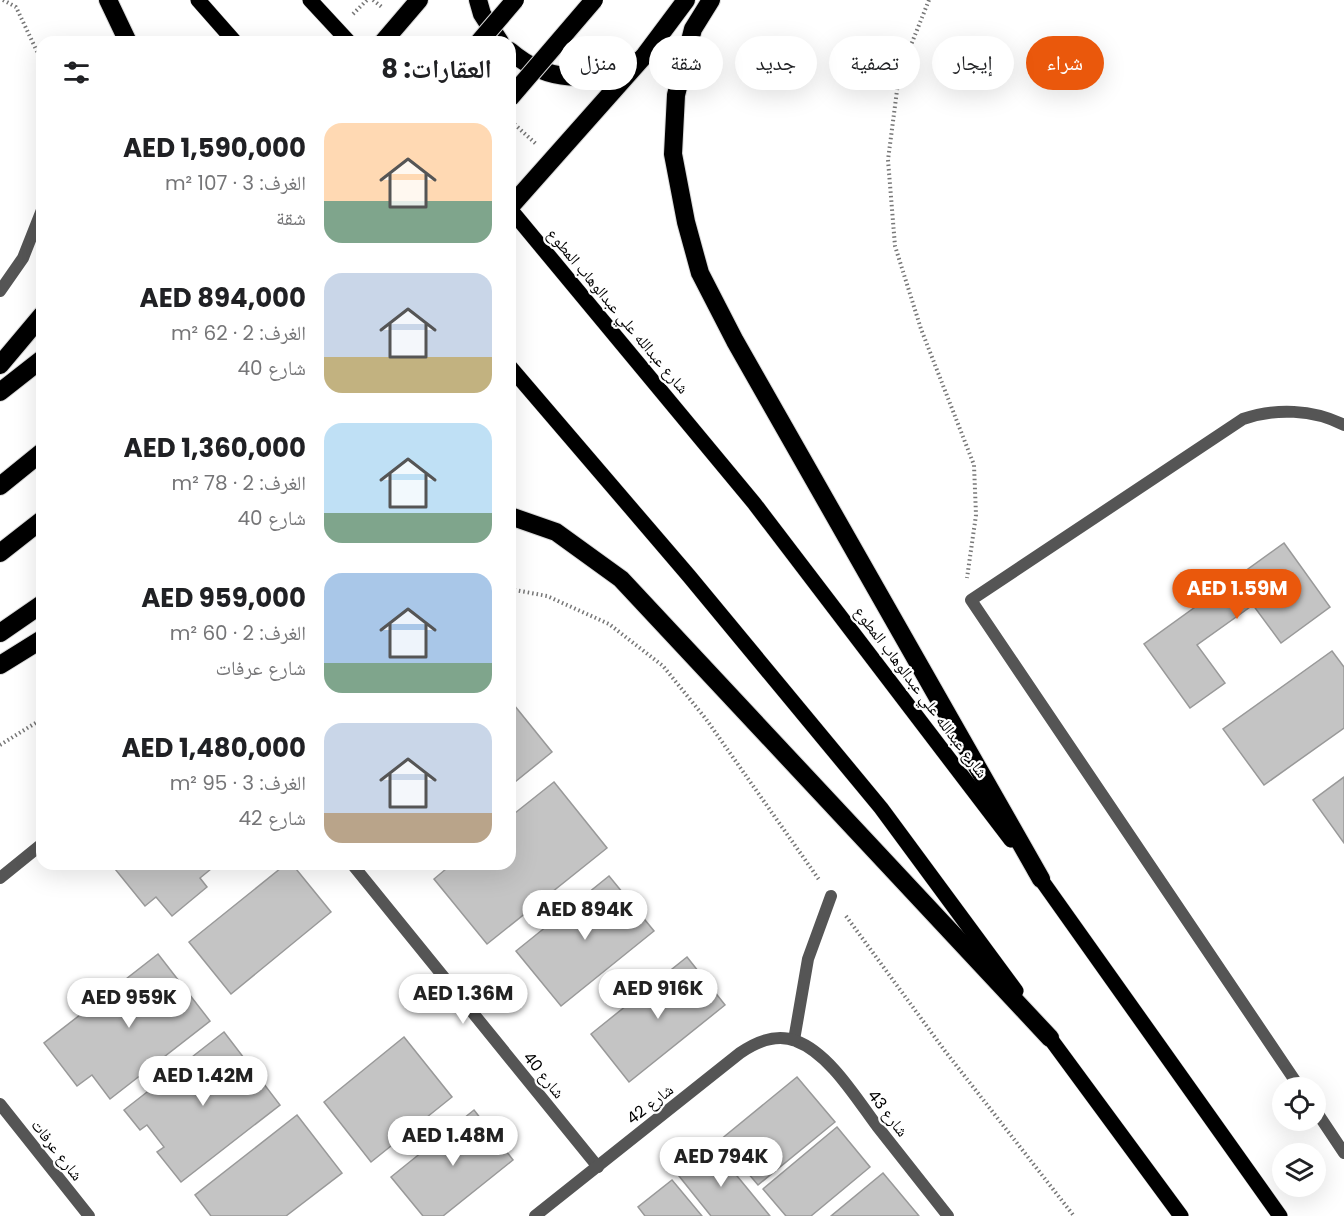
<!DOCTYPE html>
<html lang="ar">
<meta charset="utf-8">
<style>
:root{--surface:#fff;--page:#f2f2f2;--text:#202124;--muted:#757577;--accent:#ea580c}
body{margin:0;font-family:Poppins,"Noto Naskh Arabic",sans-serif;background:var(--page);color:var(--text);direction:rtl;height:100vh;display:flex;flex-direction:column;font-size:22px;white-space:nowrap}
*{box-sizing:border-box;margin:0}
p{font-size:20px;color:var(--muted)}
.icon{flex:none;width:33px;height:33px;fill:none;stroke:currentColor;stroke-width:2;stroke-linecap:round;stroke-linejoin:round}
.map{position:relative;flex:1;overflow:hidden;direction:ltr}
.side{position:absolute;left:36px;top:36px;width:480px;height:834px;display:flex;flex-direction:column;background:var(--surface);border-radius:18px;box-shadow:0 6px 24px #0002;direction:rtl}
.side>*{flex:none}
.guide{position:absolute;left:534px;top:36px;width:570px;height:54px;direction:rtl;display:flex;gap:12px}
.buttons{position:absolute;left:1272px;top:1077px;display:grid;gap:12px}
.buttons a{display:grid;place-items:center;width:54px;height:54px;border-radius:50%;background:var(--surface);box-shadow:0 6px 24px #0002;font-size:30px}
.price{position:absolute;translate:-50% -51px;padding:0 14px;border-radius:21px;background:#fff;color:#222;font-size:20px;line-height:39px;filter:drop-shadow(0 2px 3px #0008)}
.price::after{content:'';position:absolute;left:50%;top:36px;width:18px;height:14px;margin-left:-9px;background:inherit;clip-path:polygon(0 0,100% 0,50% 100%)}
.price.current{background:var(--accent);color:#fff}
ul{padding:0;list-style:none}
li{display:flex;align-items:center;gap:18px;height:150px;padding:0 24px}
li span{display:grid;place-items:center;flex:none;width:168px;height:120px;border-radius:18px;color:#555}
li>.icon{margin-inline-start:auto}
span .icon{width:72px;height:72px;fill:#fffc;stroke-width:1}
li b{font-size:26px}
h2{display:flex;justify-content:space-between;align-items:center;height:72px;padding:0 24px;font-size:26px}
.tag{padding:0 21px;border-radius:27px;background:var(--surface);box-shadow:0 6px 24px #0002;font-size:21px;line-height:54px}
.tag.current{background:var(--accent);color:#fff}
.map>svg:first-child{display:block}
</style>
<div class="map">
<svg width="1344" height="1216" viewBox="0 0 1344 1216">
<rect width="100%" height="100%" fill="#fff"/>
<g fill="#c4c4c4" stroke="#999" stroke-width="1.5">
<path d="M1284 543 1330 607 1281 643 1253 605 1197 645 1225 683 1190 708 1144 644Z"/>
<path d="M1332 651 1344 667V728L1264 785 1223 729Z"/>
<path d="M510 700 552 752 510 786Z"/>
<path d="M1344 777V843L1313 800Z"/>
<path d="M554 782 607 848 487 944 434 879 452 864H510V817Z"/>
<path d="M111 864H217L200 878 207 887 172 916 156 897 145 906Z"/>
<path d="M286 864H292L331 912 231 994 189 942Z"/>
<path d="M609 876 654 931 561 1006 516 951Z"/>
<path d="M158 954 210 1021 110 1099 92 1075 77 1086 44 1043Z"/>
<path d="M687 957 725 1005 629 1082 591 1034Z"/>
<path d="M224 1032 280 1105 181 1182 157 1152 164 1147 147 1125 140 1130 124 1110Z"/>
<path d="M404 1037 452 1097 371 1162 324 1102Z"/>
<path d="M797 1077 835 1122 758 1185 720 1140Z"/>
<path d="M474 1110 513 1160 443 1216H423L391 1177Z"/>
<path d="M297 1115 342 1173 286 1216H211L195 1195Z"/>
<path d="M837 1127 870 1167 811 1216H786L763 1189Z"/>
<path d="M714 1148 770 1216H711L679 1176Z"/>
<path d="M883 1173 919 1216H831Z"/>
<path d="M672 1180 702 1216H645L638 1207Z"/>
</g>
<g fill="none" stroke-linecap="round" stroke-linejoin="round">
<defs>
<g id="primary">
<path d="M198 0 235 42"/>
<path d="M310 0 349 42"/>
<path d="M510 209 754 503 1011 840"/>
<path d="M510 367 689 576 881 808 1016 991"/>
<path d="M1035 871 1280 1216"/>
<path d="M1044 1030 1181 1216"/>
</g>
<g id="motorway">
<path d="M108 0 128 42"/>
<path d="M478 0 482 14 500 42"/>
<path d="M711 0 693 29 676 95 673 154 686 222 700 273 735 341 1041 879"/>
<path d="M383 42 419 0"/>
<path d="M510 51C546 82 592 85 633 61"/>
<path d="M510 207 645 55 686 0"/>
<path d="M0 365 42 315"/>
<path d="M0 392 42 359"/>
<path d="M0 486 42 452"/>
<path d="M510 516 556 532 621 579 1050 1038"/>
<path d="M0 553 42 520"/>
<path d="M0 633 42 604"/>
<path d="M0 665 42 639"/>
</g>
</defs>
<use href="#primary" stroke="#dbdbdb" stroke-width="16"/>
<use href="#motorway" stroke="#dbdbdb" stroke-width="20"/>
<g stroke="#777" stroke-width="4" stroke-dasharray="1.5 3" stroke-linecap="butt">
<path d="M3 0 16 7 42 62"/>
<path d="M373 0 383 8"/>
<path d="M929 0 899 75 888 160 895 246 921 329 974 465 976 515 967 578"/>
<path d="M353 14 367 0"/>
<path d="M511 121 536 144"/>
<path d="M510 589 547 596 609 624 663 666 706 719 820 881"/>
<path d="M0 745 42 719"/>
<path d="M846 916 945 1051 1074 1216"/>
</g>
<g stroke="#555" stroke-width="12">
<path d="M0 291 23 258 42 210"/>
<path d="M794 1040 808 959 831 896"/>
<path d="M1300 1088 971 600 1243 419C1275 408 1313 409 1344 425"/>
<path d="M1316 1111 1344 1153"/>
</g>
<g stroke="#555" stroke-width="12">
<path d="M352 864 598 1167"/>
<path d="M0 878 42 844"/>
<path d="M0 1104 89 1216"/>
<path d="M535 1216 740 1053C756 1042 776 1033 796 1041 829 1053 856 1098 877 1126 901 1156 924 1186 948 1216"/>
</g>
<use href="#primary" stroke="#000" stroke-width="15"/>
<use href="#motorway" stroke="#000" stroke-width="18"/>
<defs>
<g id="motorway-bridge">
<path d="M479 42 515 0"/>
<path d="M510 98 594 0"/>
</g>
</defs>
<use href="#motorway-bridge" stroke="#dbdbdb" stroke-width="20" stroke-linecap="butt"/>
<use href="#motorway-bridge" stroke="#000" stroke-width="18"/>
</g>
<g text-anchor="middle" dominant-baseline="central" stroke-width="4.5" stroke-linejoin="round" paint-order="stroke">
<g font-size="16" fill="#000" stroke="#fff">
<text transform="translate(618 311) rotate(50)">شارع عبدالله علي عبدالوهاب المطوع</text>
<text transform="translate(921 692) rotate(53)">شارع عبدالله علي عبدالوهاب المطوع</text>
<text transform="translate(544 1075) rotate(51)">شارع 40</text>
<text transform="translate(650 1104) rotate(-38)">شارع 42</text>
<text transform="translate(888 1113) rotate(52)">شارع 43</text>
<text transform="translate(57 1150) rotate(52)">شارع عرفات</text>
</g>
</g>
</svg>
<div class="buttons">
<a><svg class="icon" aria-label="locate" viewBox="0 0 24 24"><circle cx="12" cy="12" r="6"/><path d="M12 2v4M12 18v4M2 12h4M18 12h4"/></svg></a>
<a><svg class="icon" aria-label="layers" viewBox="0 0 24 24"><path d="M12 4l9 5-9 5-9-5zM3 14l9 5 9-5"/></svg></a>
</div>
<b class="price current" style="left:1237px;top:620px">AED 1.59M</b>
<b class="price" style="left:585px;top:941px">AED 894K</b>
<b class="price" style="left:658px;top:1020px">AED 916K</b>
<b class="price" style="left:463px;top:1025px">AED 1.36M</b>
<b class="price" style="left:129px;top:1029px">AED 959K</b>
<b class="price" style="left:203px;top:1107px">AED 1.42M</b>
<b class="price" style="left:453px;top:1167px">AED 1.48M</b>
<b class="price" style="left:721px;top:1188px">AED 794K</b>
<div class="guide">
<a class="tag current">شراء</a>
<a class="tag">إيجار</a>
<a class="tag">تصفية</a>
<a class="tag">جديد</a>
<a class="tag">شقة</a>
<a class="tag">منزل</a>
</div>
<section class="side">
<h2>العقارات: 8<svg class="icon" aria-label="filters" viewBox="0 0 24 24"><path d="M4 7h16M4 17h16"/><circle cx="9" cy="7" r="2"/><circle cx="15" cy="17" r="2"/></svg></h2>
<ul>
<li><span style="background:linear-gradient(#ffd9b3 65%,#7fa58c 0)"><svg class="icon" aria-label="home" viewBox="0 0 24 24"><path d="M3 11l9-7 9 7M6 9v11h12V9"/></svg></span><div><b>AED 1,590,000</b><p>الغرف: 3 · 107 m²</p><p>شقة</p></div></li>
<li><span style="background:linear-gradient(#c9d6e8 70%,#c2b280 0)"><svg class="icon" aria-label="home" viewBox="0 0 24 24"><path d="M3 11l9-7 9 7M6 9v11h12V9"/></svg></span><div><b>AED 894,000</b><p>الغرف: 2 · 62 m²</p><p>شارع 40</p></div></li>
<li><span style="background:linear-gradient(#bfe0f5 75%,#7fa58c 0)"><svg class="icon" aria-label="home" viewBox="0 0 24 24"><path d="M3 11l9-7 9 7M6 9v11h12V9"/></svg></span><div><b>AED 1,360,000</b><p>الغرف: 2 · 78 m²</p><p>شارع 40</p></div></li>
<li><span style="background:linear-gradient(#a9c7e8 75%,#7fa58c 0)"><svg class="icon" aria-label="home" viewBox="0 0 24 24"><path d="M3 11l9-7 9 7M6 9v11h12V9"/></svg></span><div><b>AED 959,000</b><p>الغرف: 2 · 60 m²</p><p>شارع عرفات</p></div></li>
<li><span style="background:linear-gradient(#c9d6e8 75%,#b9a48a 0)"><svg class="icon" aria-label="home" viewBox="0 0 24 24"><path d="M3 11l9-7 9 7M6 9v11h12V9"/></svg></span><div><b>AED 1,480,000</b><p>الغرف: 3 · 95 m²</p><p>شارع 42</p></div></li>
</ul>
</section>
</div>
